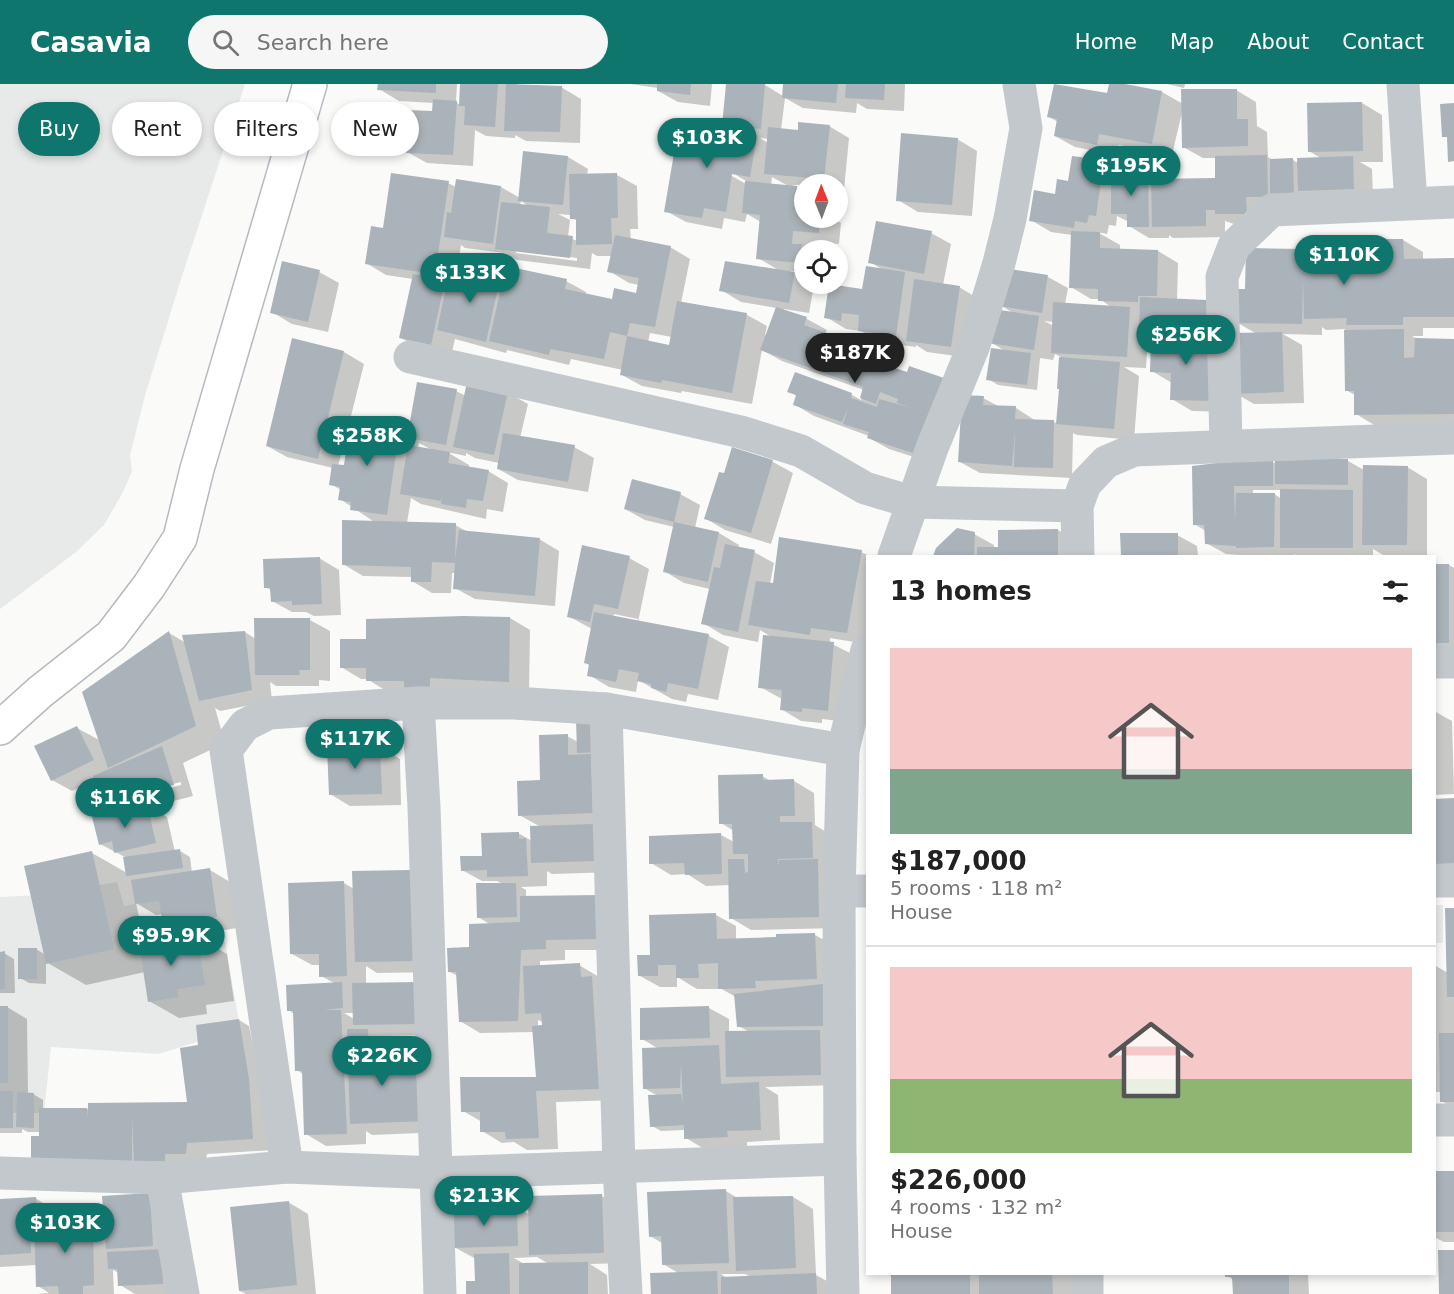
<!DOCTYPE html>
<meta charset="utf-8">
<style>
:root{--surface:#fff;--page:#f6f6f6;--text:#222;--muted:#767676;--line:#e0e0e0;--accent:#0f766e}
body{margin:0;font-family:"DejaVu Sans",sans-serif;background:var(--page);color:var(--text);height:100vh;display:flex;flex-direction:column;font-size:22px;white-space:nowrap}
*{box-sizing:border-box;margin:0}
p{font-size:20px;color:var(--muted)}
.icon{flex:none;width:33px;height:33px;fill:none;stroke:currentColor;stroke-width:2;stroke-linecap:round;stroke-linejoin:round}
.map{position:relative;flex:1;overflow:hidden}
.details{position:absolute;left:866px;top:471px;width:570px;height:720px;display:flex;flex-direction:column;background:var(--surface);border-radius:0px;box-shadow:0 3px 9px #0003}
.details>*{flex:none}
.banner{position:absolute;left:18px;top:18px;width:570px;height:54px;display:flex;gap:12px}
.needle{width:39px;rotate:359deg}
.buttons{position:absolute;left:794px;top:90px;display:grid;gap:12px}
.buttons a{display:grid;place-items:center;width:54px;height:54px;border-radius:50%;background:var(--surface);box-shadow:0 3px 9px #0003;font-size:30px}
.price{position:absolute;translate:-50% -51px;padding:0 14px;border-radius:21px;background:var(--accent);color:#fff;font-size:20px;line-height:39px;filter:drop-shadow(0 2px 3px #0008)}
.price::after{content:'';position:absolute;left:50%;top:36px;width:18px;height:14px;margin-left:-9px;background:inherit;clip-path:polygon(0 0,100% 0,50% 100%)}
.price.selected{background:#222;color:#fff}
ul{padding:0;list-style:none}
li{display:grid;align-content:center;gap:12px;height:318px;padding:0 24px}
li+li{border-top:2px solid var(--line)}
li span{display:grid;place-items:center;height:186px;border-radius:0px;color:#555}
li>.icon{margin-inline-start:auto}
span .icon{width:108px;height:108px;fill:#fffc;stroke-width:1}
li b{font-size:26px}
h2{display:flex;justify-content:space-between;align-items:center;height:72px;padding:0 24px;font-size:26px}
.chip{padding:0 21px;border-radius:27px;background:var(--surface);box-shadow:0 3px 9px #0003;font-size:21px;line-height:54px}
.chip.selected{background:var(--accent);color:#fff}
header{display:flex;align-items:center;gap:36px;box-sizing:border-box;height:84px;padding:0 30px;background:var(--accent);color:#fff}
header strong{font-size:28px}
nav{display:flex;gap:33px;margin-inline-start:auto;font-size:21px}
.search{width:420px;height:54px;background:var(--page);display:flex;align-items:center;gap:15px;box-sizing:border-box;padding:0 21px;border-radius:33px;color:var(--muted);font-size:22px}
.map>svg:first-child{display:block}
</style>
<header>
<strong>Casavia</strong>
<div class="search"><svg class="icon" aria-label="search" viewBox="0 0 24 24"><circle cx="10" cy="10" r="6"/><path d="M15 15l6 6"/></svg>Search here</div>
<nav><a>Home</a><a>Map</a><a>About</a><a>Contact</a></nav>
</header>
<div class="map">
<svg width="1454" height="1210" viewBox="0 0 1454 1210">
<rect width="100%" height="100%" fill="#fafaf8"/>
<g fill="#e8e9e9">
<path d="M0 0H245L182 192 146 308 130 371 132 387 123 408 104 441 76 468 0 525Z"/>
<path d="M117 798 124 822 185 810 197 860 225 857 240 944 159 970 51 963 44 1029H0V813L41 811Z"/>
<rect x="1434" y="821" width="9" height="38"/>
</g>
<g fill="#0003" fill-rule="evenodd">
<path d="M379 0H457L456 18 460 21 461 0H518V2L561 3 581 15 580 59 526 57 515 51V54L486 52 475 46 473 82 427 79 407 68 434 29V19L399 17 379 5Z"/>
<path d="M630 0H712L710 22 678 18 658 7V4Z"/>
<path d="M728 0 765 1 783 12 784 0H905L904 27 867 25 857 19 856 29 803 24 785 14 781 46 799 47 829 42 849 54 844 106 837 105V100L792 101 804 108V134H831L841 139 839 160 813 158 812 166H804V188L789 187 804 195V200L814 201 809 229 784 225V227L807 235 827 246 825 250 862 263 882 274 880 281 908 290 939 381 889 365 869 354V352L814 332 794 320 797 312 789 307 852 311 861 316 864 306 782 277 762 266 752 320 682 307 681 309 642 302 622 291 623 286 571 275 569 281 507 266 506 269 455 255 451 272 420 265 400 253 413 195 386 191 366 179 384 145 448 99 456 103 457 97 501 103 520 114 524 69 568 73 588 85 587 91H617L637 102 638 145H630L631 156 670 163 690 175 681 219 747 231 767 242 765 251H767L777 224 741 218 721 206 780 187 758 174 761 138 747 130 745 138 724 134 722 145 686 138 666 127 737 49 723 41ZM760 54 769 55 768 59ZM726 85 746 97V100L725 88ZM772 93 790 103 771 101ZM521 117 530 123 520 121ZM558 130 571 131 572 134 577 137V157L568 153 570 136ZM461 161 465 164 505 169 517 176 590 185 592 169 597 172H612L609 187 629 199 639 201 637 210 613 216 586 211V208L566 197 505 194 471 185 469 196 456 193ZM516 166 577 174V177L516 169ZM650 249 672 253 670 263 648 258Z"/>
<path d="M1110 0 1162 8 1183 20 1236 6 1256 18 1257 42 1267 48 1268 73 1273 76H1293L1298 79 1322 75 1309 67 1362 19 1382 31 1383 78H1360L1372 85 1373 115 1319 117 1303 108V119L1237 141 1225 137V153L1173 154 1169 151V154H1149L1129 142V138L1117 132 1116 142 1109 141 1107 150 1097 148 1120 161V166L1158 167 1178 179 1177 216 1207 217 1225 262 1257 250 1236 238 1247 206 1303 166 1313 172 1348 171 1379 165 1403 156 1423 168V176H1454V244H1423V252H1412L1419 256H1454V341L1376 342 1356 330 1355 311 1346 306 1345 245 1326 246 1322 243V251L1283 250 1302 261 1304 319 1254 320 1233 308V328L1192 327 1172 315V299L1152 287 1153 254 1148 251 1146 284 1124 283 1139 292 1134 356 1077 351 1073 349 1072 394 980 389 960 378 983 314 1000 323 1016 324 1036 337H1053L1057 340 1061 305V273L1055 270 1053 276 1040 274 1037 306 998 301 988 295 1007 268 990 258 1015 230 1000 221 1048 193 1068 204 1065 220 1111 223 1100 215H1091L1071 203 1072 151 1051 148 1031 136 1069 98 1073 73 1104 78 1122 89 1148 88 1162 97 1216 96V74H1203L1183 63V24L1172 71 1119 61 1117 71 1075 63 1055 52 1058 38 1049 33 1108 10ZM1044 237 1054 238V242Z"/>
<path d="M1167 0H1185L1184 4Z"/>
<path d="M957 55 977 67 972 132 918 128 898 116Z"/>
<path d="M931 149 951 160 943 201 959 203 979 215 971 274 927 268 916 261V263L879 258 861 247 846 245 826 233 864 207 883 186 870 178Z"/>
<path d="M319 188 339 199 328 248 292 240 272 228Z"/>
<path d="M293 256 344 268 364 280 350 336 400 343 409 349 456 307 466 312 508 309 528 320 520 354 574 363 594 374 588 408 518 396 498 385 499 379 475 374 466 369V372L447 368 469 381V384L488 387 508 399 503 428 487 425 486 435 421 420 411 414 407 439 455 441 470 449 539 455 559 467 555 522 475 515 455 504 456 489H452L451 509H432L412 497V493L363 492 343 480 376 439 340 415 341 406 331 400 333 384 287 373 267 362ZM349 340H351L345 383 338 382ZM419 359 432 366 418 364Z"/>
<path d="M733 365 773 378 793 389 771 460 725 446 705 434 725 391Z"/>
<path d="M1348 377 1364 386 1407 383 1427 395V472L1383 471 1373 465V472H1298L1294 470V472H1254L1226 470 1206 459V447L1194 440 1193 384 1273 378 1276 380ZM1253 406H1282V415L1274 410 1253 411Z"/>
<path d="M680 410 700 421 695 444 719 449 739 461 738 464 754 468 774 479 770 500 861 468 870 472H867L866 560 830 554V559L854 571 848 638 822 635V639L801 637 781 625 782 615 760 603 773 554 760 546 758 558 723 551 703 539 710 505 684 499 664 487 674 443 645 436 625 425Z"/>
<path d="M1058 446 1078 458V472H934L937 465 974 450 994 461V464Z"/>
<path d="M1122 450 1177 451 1197 462 1198 472H1122Z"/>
<path d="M319 474 339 486 341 531 314 532 306 528H292L272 517 271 506 265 503Z"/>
<path d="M629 474 649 485 638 538 709 552 729 563 718 616 688 610 686 618 672 615 638 596 636 608 609 603 589 591 591 582 585 579 592 545 568 532ZM614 530 638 535 637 538 613 534Z"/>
<path d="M1434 481H1449L1454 484V570H1434Z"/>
<path d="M510 534 530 546 529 608H388L367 595H361L341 583 368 556Z"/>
<path d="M310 536 330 547V597L319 596V602H276L270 598 272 617 220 627 215 624 225 659 183 679 193 712 150 723 167 733 175 768 180 767 190 773 192 789 210 786 230 798 237 844 194 851 227 870 234 917 206 921 207 930 179 934 149 917 145 888 86 901 46 878V900L29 899 20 894 36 865 46 871 92 769 127 789 125 773 100 760 117 729 100 719 95 696 72 707 52 696 77 644 101 657 169 549 186 559 245 548 256 555ZM181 698V701L115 717V714ZM136 819 156 831 163 830 164 841 188 854 145 860Z"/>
<path d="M1434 627 1452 637 1454 710 1434 711Z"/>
<path d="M597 636 615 788 552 790 547 787V802L521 803 526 806V813L621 866H565V876L540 877V883L579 881 599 893 618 1016 556 1018 558 1065 527 1066 514 1058 502 1059 482 1047V1038L463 1027 538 995 534 948 480 949 460 937 458 892 450 888 491 841 478 833 503 800 497 797H482L462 786 518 749 532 757 541 743 519 731 542 698 567 652 578 658ZM538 936 543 938V943H538Z"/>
<path d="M380 663 400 675 401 721 350 722 330 710Z"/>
<path d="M762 692 771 697H794L814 709 815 741 831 751 838 844 751 846 731 834 730 801 706 802 687 790 671 791 651 779 721 751 734 758V747L721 739Z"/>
<path d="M1454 715V791H1434V716Z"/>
<path d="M344 799 354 805 437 888 377 889 366 882V900L438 951 378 952 388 958 389 979 398 984 444 1048 372 1051 366 1047V1060L326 1062 306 1050 303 990 297 986 294 930 289 926 336 900 321 892 320 881H312L292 870 290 800ZM344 929H354V935Z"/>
<path d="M1454 825V1024L1441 1017V1008H1434V881L1448 889Z"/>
<path d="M716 831 736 842V856L815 851 835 862 841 1001 765 1003 778 1011 780 1056 747 1058V1064L706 1066 686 1054 685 1046 661 1047 652 1042 658 1012 644 1004 659 965 642 955 709 924 729 935V949L750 948 738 942 736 913 718 903V905H697L677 893V903H660L640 892 651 872Z"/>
<path d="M0 869H4L14 875 15 909H0Z"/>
<path d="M0 923H7L27 935 28 1010H33L43 1016V1025H90L188 1020 200 963 239 936 249 942 273 1066 207 1070 205 1080 156 1087 41 1053V1048H28L22 1045V1049H0Z"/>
<path d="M1434 1084 1436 1089H1454V1158H1444L1436 1154V1163H1434Z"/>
<path d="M726 1107 739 1115 793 1113 813 1125 816 1191 836 1202V1210H653L680 1190 663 1180 662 1159 650 1152ZM721 1190H745L751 1193 727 1194Z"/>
<path d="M150 1111 183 1210H135L120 1201 119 1189 113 1186 114 1210H37L49 1209 38 1202 37 1181 0 1183V1116L35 1114 55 1126 56 1137 92 1136 106 1144Z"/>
<path d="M602 1112 622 1123 623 1179 590 1180 607 1191 608 1210H467L477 1199 476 1175 454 1163 517 1123 530 1131ZM537 1173 549 1180 526 1181 514 1174Z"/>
<path d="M288 1118 308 1130 316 1210H246L240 1207Z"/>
<path d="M892 1190H1071L1072 1210H893Z"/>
<path d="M1227 1190H1308L1309 1210H1234V1196L1227 1192Z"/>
</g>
<g fill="#aab3b9">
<path d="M378 0H436V9L377 6Z"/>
<path d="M460 0H498L495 43 464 41 465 22H459Z"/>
<path d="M506 0 562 2 560 48 504 47Z"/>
<path d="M657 0H691L690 11 657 7Z"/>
<path d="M726 0H765L761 45 722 42Z"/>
<path d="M783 0H838L836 19 782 14Z"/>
<path d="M846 0H885L884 16 845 14Z"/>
<path d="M1054 0 1107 9 1109 0H1125L1162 7 1152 60 1099 50 1097 61 1054 52 1057 35 1047 33Z"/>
<path d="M1181 5H1237V35H1248V62L1182 64Z"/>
<path d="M433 15 457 17 453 71 406 69 408 26 432 27Z"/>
<path d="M1362 18 1363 67 1308 68 1307 19Z"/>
<path d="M1454 19V77L1448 78 1447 53H1442L1440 20Z"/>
<path d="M798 38 830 41 824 95 764 90 768 43 798 46Z"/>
<path d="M679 40 757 51 750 93 732 90 726 128 704 124 702 134 664 128Z"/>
<path d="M901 49 958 54 952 121 896 117Z"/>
<path d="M523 67 568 72 563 121 518 117Z"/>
<path d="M1267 71 1268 113H1246L1247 130H1215V126H1206V142L1152 143 1151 95 1215 94V72Z"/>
<path d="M1072 72 1104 76 1096 132 1089 131 1087 139 1075 137 1074 144 1029 137 1034 106 1055 110 1057 95 1068 97Z"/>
<path d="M1353 72 1354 105 1298 107 1297 74Z"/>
<path d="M1293 74 1294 114 1270 115V75Z"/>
<path d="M1111 87H1148L1149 143H1127V130H1111Z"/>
<path d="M391 89 449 97 435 190 365 180 371 142 383 144Z"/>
<path d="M617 89 618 134H611L612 160 576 161V135H570L569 90Z"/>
<path d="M456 95 501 102 493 160 444 153 447 128 451 129Z"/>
<path d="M745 97 797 102 795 123 804 124V134H820L819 149 793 147 792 160H802L800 179 756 175 760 131 742 129Z"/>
<path d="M501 118 550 123 547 149 573 152 570 174 495 165Z"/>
<path d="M876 137 932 147 924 190 868 179Z"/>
<path d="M1071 147 1100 148V164L1158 166 1157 212H1138V218L1098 217V205L1069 204Z"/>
<path d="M615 151 671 162 655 243 630 239 627 252 610 248 604 275 550 265 549 271 489 257 506 182 567 195 565 205 612 215 614 204 636 209 639 194 607 188Z"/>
<path d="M1377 155H1403L1404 175 1454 174V233H1403V241H1346L1347 234 1304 235 1303 193 1302 240 1234 239 1235 205H1245L1246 164 1303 165V171L1347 170V164H1377Z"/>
<path d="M282 177 320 186 308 238 270 229Z"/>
<path d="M725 177 795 188 789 219 719 207Z"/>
<path d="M866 182 905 188 896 252 858 247 859 231 842 229 841 237 824 234 829 200 862 205Z"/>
<path d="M470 183 501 190 486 258 437 246 449 190 468 194Z"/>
<path d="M1004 184 1048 191 1042 229 999 222Z"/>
<path d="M413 190 445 197 431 261 399 254Z"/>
<path d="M914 195 960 202 951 263 906 257Z"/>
<path d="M1140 213 1207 216 1206 250 1139 248Z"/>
<path d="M677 217 747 229 732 309 662 296 661 299 620 291 627 252 669 261Z"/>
<path d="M1053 218 1130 223 1127 273 1051 269Z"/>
<path d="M776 223 807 233 804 241 863 262 859 272 907 288 909 282 944 294 919 371 867 354 869 348 843 340 848 324 842 338 793 321 796 311 787 308 795 288 852 309 851 314 877 323 879 315 912 324 897 319 898 315 880 308 876 320 860 314 863 303 760 266Z"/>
<path d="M994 225 1039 232 1034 266 988 259Z"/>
<path d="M1404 245V274L1414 273 1415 254 1454 255V330L1354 331V307H1345L1344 246Z"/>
<path d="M1282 248 1284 308 1232 310 1231 249Z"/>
<path d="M1151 253 1215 254 1213 317 1170 316 1171 289 1150 288Z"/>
<path d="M292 254 344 267 318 375 266 362Z"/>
<path d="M991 264 1031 269 1027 301 986 296Z"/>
<path d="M1059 273 1120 278 1114 345 1056 340 1059 305H1057Z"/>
<path d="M417 298 457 305 446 361 407 354Z"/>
<path d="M467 298 508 307 494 371 453 363Z"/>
<path d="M962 311 984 312 983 321 1016 322 1015 335 1054 336 1053 384 1014 383 1015 347 1012 382 958 378Z"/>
<path d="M351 334 400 342 387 431 350 426 351 418 338 416 340 403 329 401 332 380 344 381Z"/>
<path d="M503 349 575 361 568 398 497 385Z"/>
<path d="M408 361 450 368 448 379 489 386 483 417 467 415 466 424 441 420 443 409 441 417 400 410Z"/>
<path d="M732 363 773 376 751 449 704 435 719 388 724 389Z"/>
<path d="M1275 375H1348V401L1275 400Z"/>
<path d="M1233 377H1273V402H1234L1235 438 1236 409H1275L1274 463 1236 464V462L1205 460 1204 441H1193L1192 382Z"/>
<path d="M1363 381 1408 382 1407 461H1362Z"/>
<path d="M632 395 681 408 674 438 719 448 708 498 663 488 674 438 624 425Z"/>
<path d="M1280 405 1353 406V464H1280Z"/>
<path d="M342 436 456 439 455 475 459 446 540 454 535 512 453 505 455 479 432 478 431 498H411V483L342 481Z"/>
<path d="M957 444 975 448 974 472H933L936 464Z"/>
<path d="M1058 445V472H977V463H998V446Z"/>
<path d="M1120 449H1178V472H1121Z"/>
<path d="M779 453 862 466 847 549 811 544 810 551 748 541 756 497 773 499Z"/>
<path d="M725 460 755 466 738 548 701 540 714 483 720 484Z"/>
<path d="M582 461 630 472 618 525 594 520 590 538 567 533Z"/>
<path d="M320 473 322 520 292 521V517L271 518 270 504H264L263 475Z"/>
<rect x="1434" y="480" width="15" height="79"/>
<path d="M594 528 709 550 698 605 668 599 666 608 651 604V600L637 597 639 589 619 585 616 598 587 592 589 580 584 579Z"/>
<path d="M463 532 510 533 509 598 430 594V604H404V597H366V584H340V555H366V535Z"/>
<path d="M254 534H310V586H299L300 591H255Z"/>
<path d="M169 547 196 642 108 684 82 608Z"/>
<path d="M245 547 252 606 199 617 182 551Z"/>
<path d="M763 551 834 558 828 627 802 624V628L780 626 782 606 758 604Z"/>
<path d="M576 635H598L599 668 577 669Z"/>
<path d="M77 642 94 676 51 697 34 662Z"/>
<path d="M568 650V671L591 670 593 729 518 732 517 697 540 696 539 651Z"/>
<path d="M162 662 174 701 99 720 93 692Z"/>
<path d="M380 662 382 710 329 711 327 663Z"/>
<path d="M763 690V696L794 695 795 732H780V738H812L813 774 778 775 779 784V776L818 775 819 833 729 835 728 775H744L745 789 748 788V770H733L732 740H719L718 691Z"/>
<path d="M1454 714V779L1434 780V715Z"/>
<path d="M147 720 156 759 114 769 112 757 99 761 92 733Z"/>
<path d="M594 740 595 777 531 779 530 742Z"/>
<path d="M519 748V755L526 754 528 792 487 793V786L461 787 460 772H482L481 749Z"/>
<path d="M721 749 722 790 685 791 684 779 649 780V752Z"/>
<path d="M180 765 183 784 126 792 123 773Z"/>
<path d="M92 767 114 865 46 880 24 782Z"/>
<path d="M210 784 217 833 163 841 159 817 135 820 131 796Z"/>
<path d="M411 786 417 877 355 878 352 787Z"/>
<path d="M344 797 347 892 319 893V870H290L288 799Z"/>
<path d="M476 799H516L517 833 477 834Z"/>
<path d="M601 811 602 855 546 856V865L521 866 518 937 459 938 456 888H448L447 864 469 863V840L520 838V812Z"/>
<path d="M1445 824H1454V913H1447Z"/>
<path d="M716 829 717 855 776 853V850L815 849 817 895 755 897 756 904 718 905V879L698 880 699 894H676V881H658V892H638L637 871H650L649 831Z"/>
<path d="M197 851 205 901 177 905 178 913 148 918 139 860Z"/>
<rect x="18" y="864" width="19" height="31"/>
<path d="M5 867V905H0V868Z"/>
<path d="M580 879 581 893 592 892 599 1005 536 1007 539 1054 506 1055 505 1048H480V1028H461L460 993H536L532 942 542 941 541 929 525 930 523 882Z"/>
<path d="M342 898 343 924 324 926H341L347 1050 304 1051 302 987H295L293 927H287L286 901Z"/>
<path d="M417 898 418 940 353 941 352 899Z"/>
<path d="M823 900 824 942 737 943 734 910Z"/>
<rect x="0" y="922" width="8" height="77"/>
<path d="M709 922 710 954 640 956V924Z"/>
<path d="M239 935 249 995 253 1055 187 1059 186 1070H165V1077H134L132 1032V1077H31V1052H39V1024H87L88 1034V1019L187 1018 180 964 198 961 196 941Z"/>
<path d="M347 945H368L369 975 383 974V983L423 982 425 1037 350 1040Z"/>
<path d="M820 946 821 991 726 993 725 947Z"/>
<path d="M1439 949H1454V1018H1440Z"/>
<path d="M719 961 721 1000 759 998 761 1046 727 1047 728 1053 684 1055V1041L650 1043 648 1011 681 1010 683 1020 681 979 680 1004 643 1005 642 964Z"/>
<rect x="0" y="1007" width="13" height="37"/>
<path d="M17 1008 34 1009V1044L16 1043Z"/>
<rect x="1434" y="1087" width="20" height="61"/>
<path d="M726 1105 729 1179 662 1181 661 1152 649 1153 647 1108Z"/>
<path d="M150 1109 153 1162 106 1165 102 1112Z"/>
<path d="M602 1110 604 1169 529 1171 528 1112Z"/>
<path d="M793 1112 796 1184 736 1187 733 1113Z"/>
<path d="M36 1113 37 1132 16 1133 17 1143 30 1142 31 1169 0 1171V1115Z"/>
<path d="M289 1117 297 1201 239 1207 230 1123Z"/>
<path d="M517 1122 518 1162 452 1164 451 1124Z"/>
<path d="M93 1135 94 1201 83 1202V1210H59L58 1202 36 1203 34 1136Z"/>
<path d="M162 1165 163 1200 118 1202 117 1185H108L107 1168Z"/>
<path d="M1438 1166H1454V1210H1439Z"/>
<path d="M509 1169 510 1210H466V1197H475L474 1170Z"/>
<path d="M588 1178V1210H519V1179Z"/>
<path d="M717 1187 718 1210H651L650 1189Z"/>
<path d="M816 1189 817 1210H721V1193Z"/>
<rect x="891" y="1190" width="79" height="20"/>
<path d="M979 1190H1052L1053 1210H979Z"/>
<path d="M1225 1190H1289V1210H1233L1232 1193H1225Z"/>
</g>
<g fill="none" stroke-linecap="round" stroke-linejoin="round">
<defs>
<path id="major" d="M0 644 40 608 111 552 149 502 180 454 197 385 310 0"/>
</defs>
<use href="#major" stroke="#b5babe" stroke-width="36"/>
<g stroke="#c3c8cc" stroke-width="33">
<path d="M1403 0 1411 119"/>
<path d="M410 273 741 348 801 367 865 404 912 418 1077 422 1085 400 1106 378 1134 366 1454 354"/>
<path d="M1226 362 1222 193 1234 162 1272 126 1454 118"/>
<path d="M1077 422 1078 472"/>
<path d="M894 472 932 364 974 261 999 179 1010 135 1026 44 1019 0"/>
<path d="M1434 578H1454"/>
<path d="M418 619 424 723 440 1210"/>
<path d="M606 625 619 1083 626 1210"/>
<path d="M1434 797H1454"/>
<path d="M839 807H867"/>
<path d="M1434 1036H1454"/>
<path d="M287 1083 226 666 245 641 269 629 418 619H514L606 625 843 666"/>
<path d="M0 1089 162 1094 287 1083 437 1089 840 1075"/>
<path d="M162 1094 183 1210"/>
<path d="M1087 1190V1210"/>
<path d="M843 1210 840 1075 839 807 843 666 867 566"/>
</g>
<use href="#major" stroke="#fff" stroke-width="33"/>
</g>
</svg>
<div class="buttons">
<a><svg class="needle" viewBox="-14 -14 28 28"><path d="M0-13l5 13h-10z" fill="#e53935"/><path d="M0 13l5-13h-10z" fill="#767676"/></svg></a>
<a><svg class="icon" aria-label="locate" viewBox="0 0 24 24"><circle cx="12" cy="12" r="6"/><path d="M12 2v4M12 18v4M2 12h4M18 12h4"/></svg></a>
</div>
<b class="price" style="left:707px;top:85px">$103K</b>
<b class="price" style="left:1131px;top:113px">$195K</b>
<b class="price" style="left:1344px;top:202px">$110K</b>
<b class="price" style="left:470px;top:220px">$133K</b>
<b class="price" style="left:1186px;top:282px">$256K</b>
<b class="price selected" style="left:855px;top:300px">$187K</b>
<b class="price" style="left:367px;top:383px">$258K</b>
<b class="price" style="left:355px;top:686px">$117K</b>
<b class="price" style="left:125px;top:745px">$116K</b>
<b class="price" style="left:171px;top:883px">$95.9K</b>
<b class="price" style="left:382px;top:1003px">$226K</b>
<b class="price" style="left:484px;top:1143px">$213K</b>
<b class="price" style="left:65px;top:1170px">$103K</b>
<div class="banner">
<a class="chip selected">Buy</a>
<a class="chip">Rent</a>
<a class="chip">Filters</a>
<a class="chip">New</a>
</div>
<section class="details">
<h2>13 homes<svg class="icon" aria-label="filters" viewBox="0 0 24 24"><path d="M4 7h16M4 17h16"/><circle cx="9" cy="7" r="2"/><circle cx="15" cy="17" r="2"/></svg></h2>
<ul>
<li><span style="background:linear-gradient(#f6c9c9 65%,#7fa58c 0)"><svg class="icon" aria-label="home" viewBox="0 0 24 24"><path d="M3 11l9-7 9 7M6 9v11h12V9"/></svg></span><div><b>$187,000</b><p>5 rooms · 118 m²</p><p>House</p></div></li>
<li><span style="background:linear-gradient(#f6c9c9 60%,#8fb573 0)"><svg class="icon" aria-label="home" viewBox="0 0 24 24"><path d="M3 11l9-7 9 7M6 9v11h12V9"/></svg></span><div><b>$226,000</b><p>4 rooms · 132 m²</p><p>House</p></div></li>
</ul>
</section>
</div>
